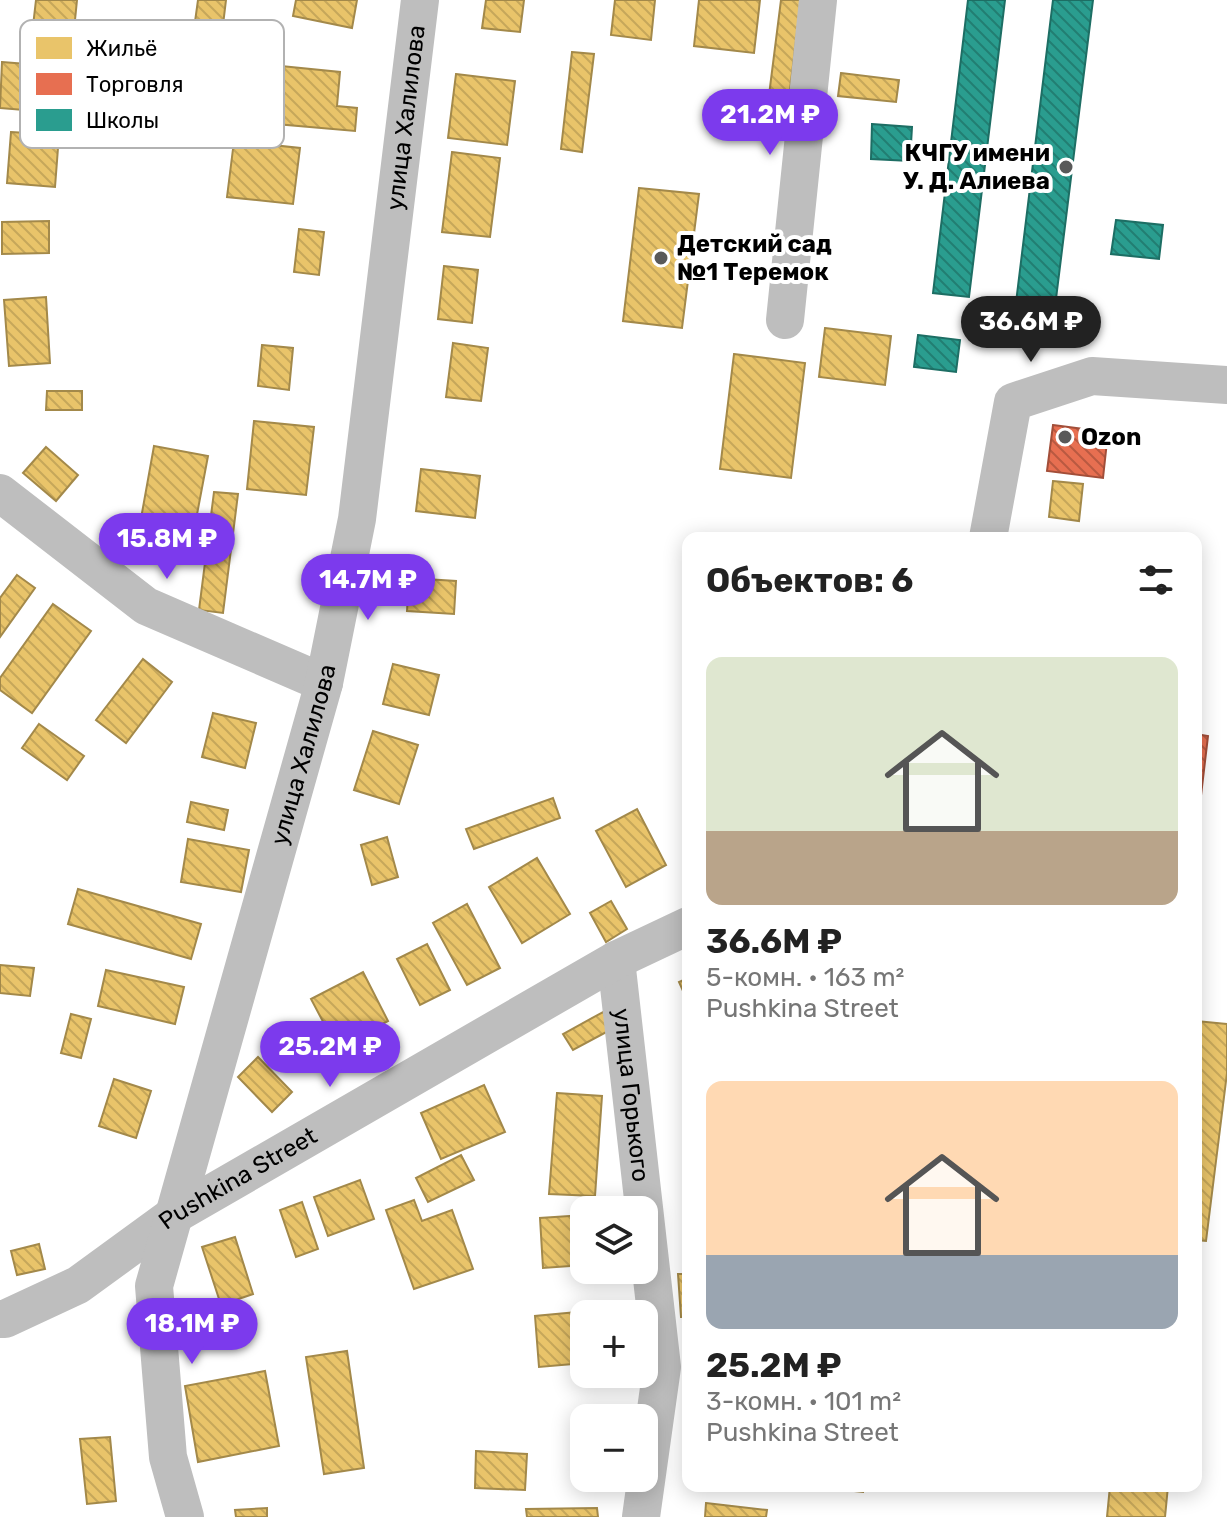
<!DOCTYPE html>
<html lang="ru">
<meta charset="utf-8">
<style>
:root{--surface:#fff;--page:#f6f6f6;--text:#222;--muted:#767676;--accent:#7c3aed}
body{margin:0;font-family:Rubik,sans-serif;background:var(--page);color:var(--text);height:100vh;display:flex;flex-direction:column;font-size:30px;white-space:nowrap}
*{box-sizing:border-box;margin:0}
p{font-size:26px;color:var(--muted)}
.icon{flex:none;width:44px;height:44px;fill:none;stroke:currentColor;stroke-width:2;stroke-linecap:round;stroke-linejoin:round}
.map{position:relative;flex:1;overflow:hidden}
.panel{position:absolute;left:682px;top:532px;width:520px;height:960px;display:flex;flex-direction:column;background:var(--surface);border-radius:16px;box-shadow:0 4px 20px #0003}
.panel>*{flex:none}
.buttons{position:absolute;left:570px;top:1196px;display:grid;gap:16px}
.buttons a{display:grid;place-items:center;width:88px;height:88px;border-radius:16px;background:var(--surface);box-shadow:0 4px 20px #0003;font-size:40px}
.price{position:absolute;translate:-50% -68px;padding:0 18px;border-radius:28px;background:var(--accent);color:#fff;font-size:26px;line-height:52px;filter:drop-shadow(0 2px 4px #0008)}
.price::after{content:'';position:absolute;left:50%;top:48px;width:24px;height:18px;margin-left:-12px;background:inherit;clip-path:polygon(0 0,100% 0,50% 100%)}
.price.active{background:#222;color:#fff}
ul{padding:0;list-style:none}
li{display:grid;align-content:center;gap:16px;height:424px;padding:0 24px}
li span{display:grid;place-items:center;height:248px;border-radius:16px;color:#555}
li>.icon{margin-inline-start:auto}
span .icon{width:144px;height:144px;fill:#fffc;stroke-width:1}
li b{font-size:34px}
h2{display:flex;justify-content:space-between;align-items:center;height:96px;padding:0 24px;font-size:34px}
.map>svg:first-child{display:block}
</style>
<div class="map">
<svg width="1227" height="1517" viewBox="0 0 1227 1517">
<defs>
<pattern id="homes-back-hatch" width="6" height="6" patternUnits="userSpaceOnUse" patternTransform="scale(2)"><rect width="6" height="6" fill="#e9c46a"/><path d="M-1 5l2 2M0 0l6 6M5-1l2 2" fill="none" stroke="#c6a75a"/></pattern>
<pattern id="shops-back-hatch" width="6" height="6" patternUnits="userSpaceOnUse" patternTransform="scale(2)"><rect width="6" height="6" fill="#e76f51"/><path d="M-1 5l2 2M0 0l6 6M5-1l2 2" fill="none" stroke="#b95941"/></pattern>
<pattern id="schools-back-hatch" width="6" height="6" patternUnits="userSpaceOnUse" patternTransform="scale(2)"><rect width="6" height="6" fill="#2a9d8f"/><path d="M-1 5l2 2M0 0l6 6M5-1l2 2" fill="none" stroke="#227e72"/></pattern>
</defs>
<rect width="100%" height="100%" fill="#fff"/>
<g fill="url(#homes-back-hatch)" stroke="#a3894a" stroke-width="2">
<path d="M36 0H77L73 40 32 35Z"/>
<path d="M198 0H226L222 33 194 29Z"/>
<path d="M296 0H357L352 28 293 16Z"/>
<path d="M486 0H524L520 32 482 28Z"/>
<path d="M615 0H655L651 40 611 35Z"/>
<path d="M699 0H760L754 53 694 46Z"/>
<path d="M781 0H801L786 122 766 119Z"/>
<path d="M572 52 594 54 582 152 561 149Z"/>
<path d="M2 62 64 67 60 113 0 108Z"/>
<path d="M281 66 340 72 337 106 357 108 355 131 276 124Z"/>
<path d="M841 73 899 80 896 102 838 96Z"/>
<path d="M456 74 515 81 507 145 448 138Z"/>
<path d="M11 132 59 135 55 187 7 183Z"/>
<path d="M234 141 300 148 293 204 227 197Z"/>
<path d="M452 152 500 158 490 237 442 232Z"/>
<path d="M639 188 699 194 682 328 623 321Z"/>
<path d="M49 221V253L2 254V222Z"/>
<path d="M299 229 324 232 319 275 294 272Z"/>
<path d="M444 266 478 270 472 323 438 319Z"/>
<path d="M46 297 50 363 9 366 4 300Z"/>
<path d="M825 328 891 336 885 385 819 377Z"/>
<path d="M453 343 488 348 481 401 446 397Z"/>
<path d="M262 345 293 348 289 390 258 386Z"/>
<path d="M734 354 805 363 791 478 720 469Z"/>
<path d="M47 391H82V410H46Z"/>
<path d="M254 421 314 427 306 495 247 489Z"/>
<path d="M154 446 208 456 195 525 172 521 165 558 135 552Z"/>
<path d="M46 447 78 475 56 501 23 473Z"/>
<path d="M421 469 480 476 475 518 416 511Z"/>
<path d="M1053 481 1083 484 1079 521 1049 517Z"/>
<path d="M214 492 238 494 223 613 199 610Z"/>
<path d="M17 575 35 588 0 637V598Z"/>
<path d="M409 578 456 581 454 614 407 611Z"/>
<path d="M53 604 91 631 32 713 0 690V678Z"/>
<path d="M143 659 172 682 126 743 96 720Z"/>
<path d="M393 664 439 675 429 715 383 704Z"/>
<path d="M213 713 256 723 245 768 202 757Z"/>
<path d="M39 724 84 756 67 780 22 748Z"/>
<path d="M373 731 418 745 399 804 354 790Z"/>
<path d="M553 798 560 818 474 849 466 829Z"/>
<path d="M191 802 228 810 224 830 187 822Z"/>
<path d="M637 809 666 865 626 887 596 831Z"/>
<path d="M387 837 398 877 372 885 361 845Z"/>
<path d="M188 839 249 850 241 892 181 882Z"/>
<path d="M537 858 570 914 522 943 489 887Z"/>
<path d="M78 889 201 924 191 959 68 924Z"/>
<path d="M611 901 627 929 606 942 590 913Z"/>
<path d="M467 904 500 968 467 985 433 923Z"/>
<path d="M427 944 450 990 420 1005 397 959Z"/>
<path d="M0 965 34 968 30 996 0 993Z"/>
<path d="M106 970 184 987 175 1024 98 1006Z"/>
<path d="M363 972 388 1021 337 1048 311 999Z"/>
<path d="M688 978V1002L679 982Z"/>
<path d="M603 1012 612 1029 573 1050 563 1034Z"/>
<path d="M71 1014 91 1019 81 1058 61 1053Z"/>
<path d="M1196 1021 1227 1024V1073L1206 1241 1196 1240Z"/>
<path d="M258 1057 292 1092 272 1112 238 1077Z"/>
<path d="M114 1079 151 1091 136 1138 99 1126Z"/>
<path d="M484 1085 505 1132 441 1159 421 1113Z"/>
<path d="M557 1093 602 1096 595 1196 549 1194Z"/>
<path d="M461 1155 474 1180 428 1202 416 1178Z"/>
<path d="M360 1180 374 1219 328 1236 314 1197Z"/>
<path d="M414 1200 422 1221 452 1210 473 1269 414 1289 386 1210Z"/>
<path d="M302 1202 318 1249 296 1257 280 1210Z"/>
<path d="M584 1215V1265L543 1268 540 1218Z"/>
<path d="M235 1237 253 1294 221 1305 202 1247Z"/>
<path d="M39 1244 45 1269 17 1275 11 1251Z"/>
<path d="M678 1274H688V1317H681Z"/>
<path d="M609 1309V1314H584V1363L539 1367 535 1316Z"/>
<path d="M347 1351 364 1468 324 1474 306 1357Z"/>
<path d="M265 1371 279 1446 198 1462 185 1386Z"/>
<path d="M110 1437 116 1501 87 1504 80 1439Z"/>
<path d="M476 1451 527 1454 525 1490 475 1488Z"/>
<path d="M825 1486H863V1492L825 1488Z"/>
<path d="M1110 1486H1168L1165 1517H1107Z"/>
<path d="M706 1503 767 1510 766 1517H705Z"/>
<path d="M267 1508V1517H236L235 1510Z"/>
<path d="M597 1508 598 1517H527L526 1509Z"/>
</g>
<g fill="url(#shops-back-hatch)" stroke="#a24e39" stroke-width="2">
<path d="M1053 425 1108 432 1103 478 1047 471Z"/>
<path d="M1196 734 1208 736 1196 838Z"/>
</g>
<g fill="url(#schools-back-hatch)" stroke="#1d6e64" stroke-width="2">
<path d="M968 0H1005L969 297 933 293Z"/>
<path d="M1053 0H1093L1052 331 1013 327Z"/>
<path d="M872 124 912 127 910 161 871 159Z"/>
<path d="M1116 220 1163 225 1159 259 1111 254Z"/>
<path d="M918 335 960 340 956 372 914 367Z"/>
</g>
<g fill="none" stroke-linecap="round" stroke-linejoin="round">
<g stroke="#bebebe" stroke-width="38">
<path d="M785 320 818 0"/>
<path d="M0 493 146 606 324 683"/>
<path d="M988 538 1013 402 1092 376 1227 385"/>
<path id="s1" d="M616 960 662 1367 641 1517"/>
<path id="s2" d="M0 1319H5L78 1285 174 1215 616 960 688 926"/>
<path id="s3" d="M185 1517 168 1457 154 1286 324 683 357 519 420 0"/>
</g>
</g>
<g fill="#595959" stroke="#fff" stroke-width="3">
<circle cx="1066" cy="167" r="8"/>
<circle cx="661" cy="258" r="8"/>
<circle cx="1065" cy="437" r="8"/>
</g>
<g text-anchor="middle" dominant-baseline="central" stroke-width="8" stroke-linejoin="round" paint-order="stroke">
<g font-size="24" fill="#000" stroke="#fff">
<text stroke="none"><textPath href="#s3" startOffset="1432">улица Халилова</textPath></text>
<text stroke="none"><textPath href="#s3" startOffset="786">улица Халилова</textPath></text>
<text stroke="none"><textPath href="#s1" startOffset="136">улица Горького</textPath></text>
<text stroke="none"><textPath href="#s2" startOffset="278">Pushkina Street</textPath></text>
</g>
<g font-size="24" font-weight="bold" fill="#000" stroke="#fff" text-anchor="start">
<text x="1050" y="153" text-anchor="end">КЧГУ имени<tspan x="1050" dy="28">У. Д. Алиева</tspan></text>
<text x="677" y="244">Детский сад<tspan x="677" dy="28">№1 Теремок</tspan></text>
<text x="1081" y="437">Ozon</text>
</g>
</g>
<rect x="20" y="20" width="264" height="128" rx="12" fill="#fff" stroke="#b2b2b2" stroke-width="2"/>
<rect x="36" y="37" width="36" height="22" fill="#e9c46a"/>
<rect x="36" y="73" width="36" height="22" fill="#e76f51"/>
<rect x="36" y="109" width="36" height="22" fill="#2a9d8f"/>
<g font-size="22" fill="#000">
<text x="86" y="56">Жильё</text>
<text x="86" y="92">Торговля</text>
<text x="86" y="128">Школы</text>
</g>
</svg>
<div class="buttons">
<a><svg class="icon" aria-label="layers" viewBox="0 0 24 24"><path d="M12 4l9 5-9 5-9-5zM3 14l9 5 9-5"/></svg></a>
<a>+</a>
<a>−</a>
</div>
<b class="price" style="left:770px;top:157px">21.2M ₽</b>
<b class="price active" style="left:1031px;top:364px">36.6M ₽</b>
<b class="price" style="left:167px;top:581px">15.8M ₽</b>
<b class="price" style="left:368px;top:622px">14.7M ₽</b>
<b class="price" style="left:330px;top:1089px">25.2M ₽</b>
<b class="price" style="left:192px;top:1366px">18.1M ₽</b>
<section class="panel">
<h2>Объектов: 6<svg class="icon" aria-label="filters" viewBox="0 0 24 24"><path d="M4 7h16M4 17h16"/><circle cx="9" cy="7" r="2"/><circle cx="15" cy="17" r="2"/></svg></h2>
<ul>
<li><span style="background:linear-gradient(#dfe7d0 70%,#b9a48a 0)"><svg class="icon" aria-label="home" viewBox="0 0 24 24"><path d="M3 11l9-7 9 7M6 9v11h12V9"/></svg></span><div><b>36.6M ₽</b><p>5-комн. · 163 m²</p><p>Pushkina Street</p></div></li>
<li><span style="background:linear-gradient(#ffd9b3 70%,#9aa5b1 0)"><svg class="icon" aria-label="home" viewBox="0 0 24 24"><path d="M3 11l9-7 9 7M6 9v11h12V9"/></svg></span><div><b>25.2M ₽</b><p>3-комн. · 101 m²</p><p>Pushkina Street</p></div></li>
</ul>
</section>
</div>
